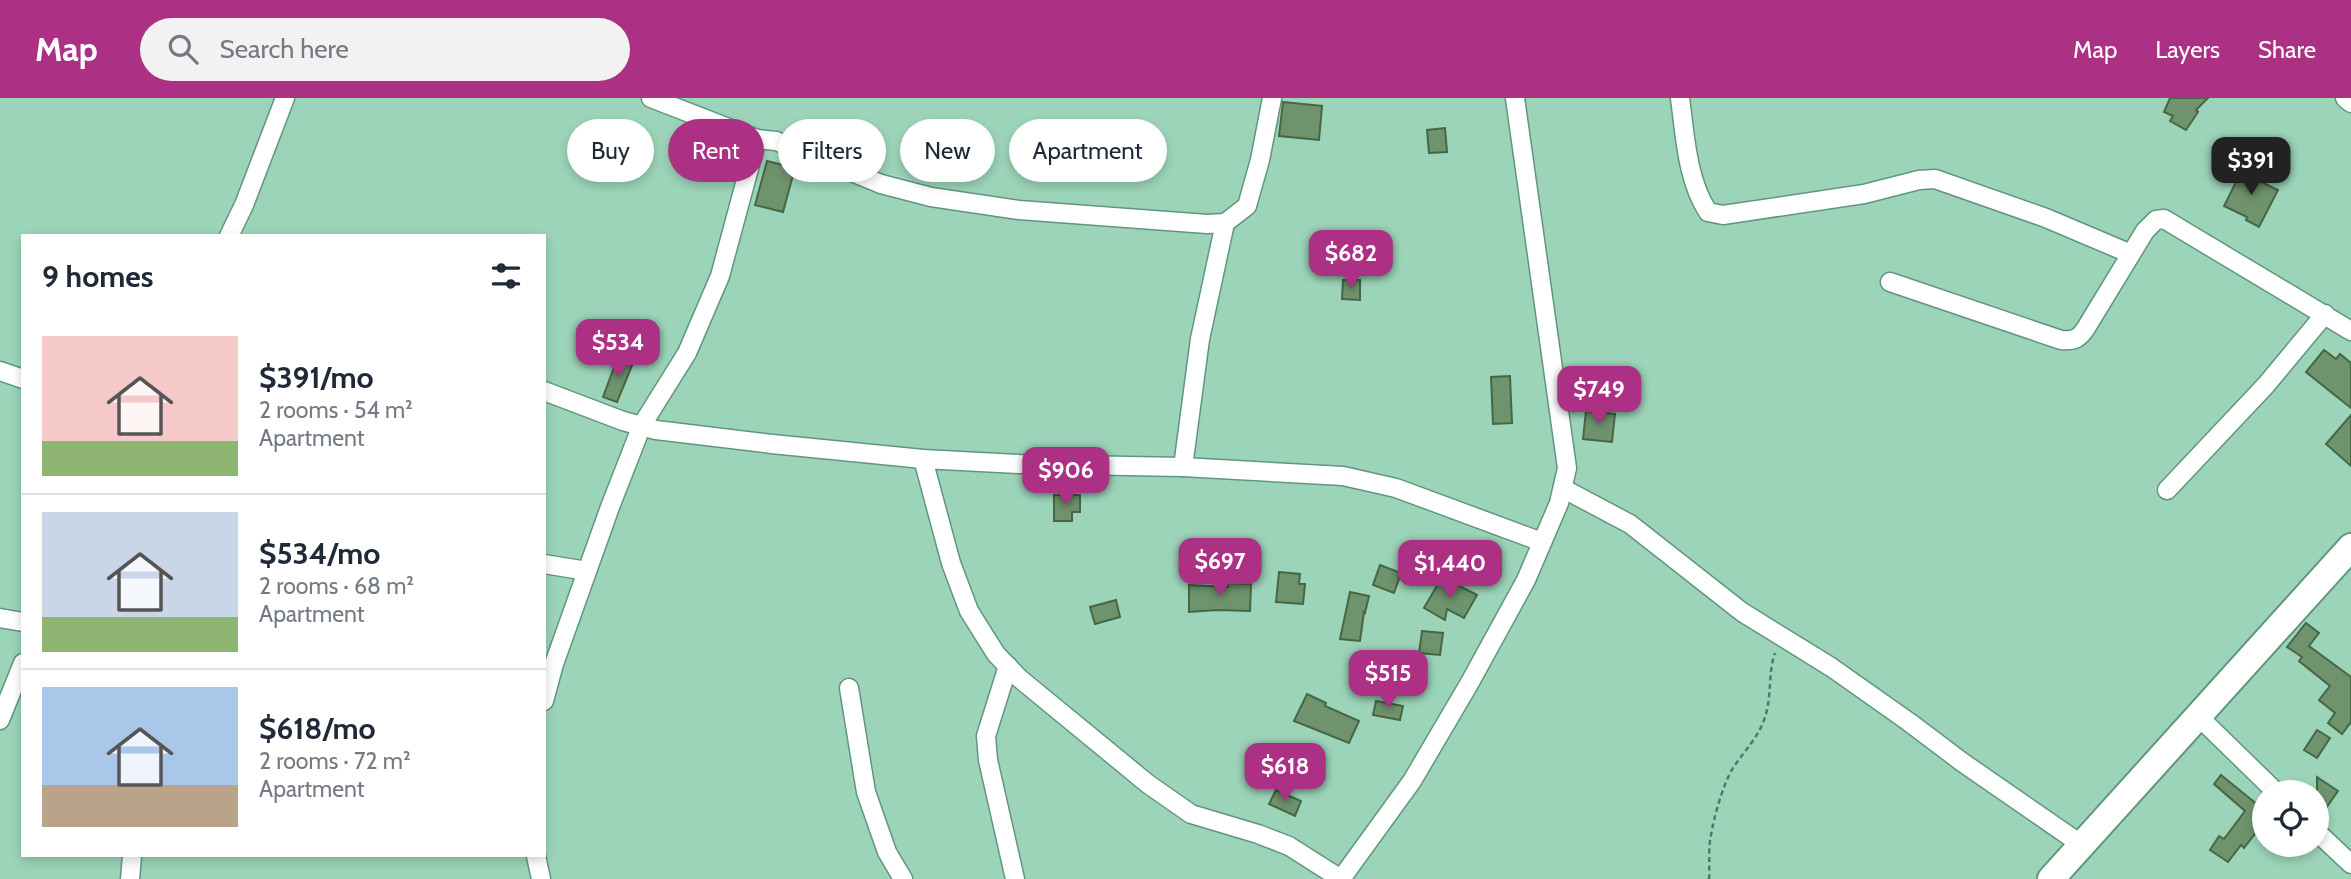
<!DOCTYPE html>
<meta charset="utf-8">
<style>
:root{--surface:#fff;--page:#f2f2f3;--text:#1f2937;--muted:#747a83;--line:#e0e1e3;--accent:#ac3184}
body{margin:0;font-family:Cabin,sans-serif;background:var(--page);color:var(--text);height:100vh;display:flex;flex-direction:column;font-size:26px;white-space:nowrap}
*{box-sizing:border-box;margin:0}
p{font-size:23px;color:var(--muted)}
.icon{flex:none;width:38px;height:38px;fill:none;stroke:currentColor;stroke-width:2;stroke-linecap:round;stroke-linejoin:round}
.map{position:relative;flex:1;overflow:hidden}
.drawer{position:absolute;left:21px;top:136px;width:525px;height:623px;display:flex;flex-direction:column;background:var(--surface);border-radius:0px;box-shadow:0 4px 10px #0003}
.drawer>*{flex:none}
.guide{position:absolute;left:567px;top:21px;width:665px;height:63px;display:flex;gap:14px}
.fabs{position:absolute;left:2252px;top:682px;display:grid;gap:14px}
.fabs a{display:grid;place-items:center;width:77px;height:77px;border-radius:50%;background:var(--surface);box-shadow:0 4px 10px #0003;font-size:35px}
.price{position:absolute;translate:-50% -60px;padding:0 16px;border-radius:14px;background:var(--accent);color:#fff;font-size:23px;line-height:46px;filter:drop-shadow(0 2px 4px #0008)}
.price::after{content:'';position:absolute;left:50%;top:42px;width:21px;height:16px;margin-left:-10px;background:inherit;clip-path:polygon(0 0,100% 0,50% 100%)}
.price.current{background:#222;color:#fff}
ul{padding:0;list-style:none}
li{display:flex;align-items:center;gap:21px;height:175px;padding:0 21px}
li+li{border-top:2px solid var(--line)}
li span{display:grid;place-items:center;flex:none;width:196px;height:140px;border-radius:0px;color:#555}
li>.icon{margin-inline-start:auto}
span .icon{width:84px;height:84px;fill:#fffc;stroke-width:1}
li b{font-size:30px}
h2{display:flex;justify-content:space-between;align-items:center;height:84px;padding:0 21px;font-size:30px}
.tag{padding:0 24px;border-radius:32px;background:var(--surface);box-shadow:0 4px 10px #0003;font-size:24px;line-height:63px}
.tag.current{background:var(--accent);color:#fff}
header{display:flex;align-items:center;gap:42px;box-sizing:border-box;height:98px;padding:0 35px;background:var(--accent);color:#fff}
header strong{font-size:33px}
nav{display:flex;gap:38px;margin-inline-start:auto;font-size:24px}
.search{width:490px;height:63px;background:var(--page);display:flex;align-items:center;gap:18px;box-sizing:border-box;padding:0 24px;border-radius:38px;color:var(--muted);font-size:26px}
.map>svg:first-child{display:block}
</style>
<header>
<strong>Map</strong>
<div class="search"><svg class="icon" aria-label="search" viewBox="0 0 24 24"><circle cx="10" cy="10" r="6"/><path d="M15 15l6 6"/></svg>Search here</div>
<nav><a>Map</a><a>Layers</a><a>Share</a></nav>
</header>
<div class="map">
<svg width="2351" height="781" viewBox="0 0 2351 781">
<rect width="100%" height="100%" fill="#9cd4b9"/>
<g fill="#6f936d" stroke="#456743" stroke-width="2">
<path d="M2170 0H2208L2196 12 2198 14 2186 32 2170 23 2173 18 2164 14Z"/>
<path d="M1283 4 1322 8 1319 42 1279 38Z"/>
<path d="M1445 30 1447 54 1429 55 1427 32Z"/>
<path d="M767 63 795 70 783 114 755 107Z"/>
<path d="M2244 68 2258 75 2255 81 2278 92 2259 129 2246 122 2247 119 2224 108Z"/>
<path d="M1343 182H1360V202L1342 201Z"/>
<path d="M2324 252 2336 261 2340 256 2351 265V310L2306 274Z"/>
<path d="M618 259 633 265 617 304 603 299Z"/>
<path d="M1510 278 1512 325 1493 326 1491 279Z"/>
<path d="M1586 313 1615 316 1612 344 1583 341Z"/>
<path d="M2351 317V368L2326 346Z"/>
<path d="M1054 397H1080V414H1072V423H1054Z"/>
<path d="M1380 467 1401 475 1394 495 1373 487Z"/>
<path d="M1279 474 1300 476 1299 486H1305L1303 506 1276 504Z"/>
<path d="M1442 479 1477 497 1464 520 1447 511 1445 522 1424 510Z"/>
<path d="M1228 485 1251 486 1250 513 1217 512 1189 514V487L1228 489Z"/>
<path d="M1350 494 1369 498 1365 515 1364 514 1360 543 1340 541Z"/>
<path d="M1116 502 1120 519 1095 526 1090 509Z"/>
<path d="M2306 525 2319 535 2309 548 2351 579V624L2342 636 2328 625 2335 615 2319 602 2330 588 2299 563 2302 559 2287 549Z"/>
<path d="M1422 533 1443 535 1440 557 1419 555Z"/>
<path d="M1307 596 1326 605 1325 608 1359 623 1349 645 1294 623Z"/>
<path d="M1376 603 1403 608 1400 622 1373 617Z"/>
<path d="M2317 632 2330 640 2317 660 2304 652Z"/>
<path d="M2221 677 2264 712V724L2244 750 2241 747 2228 764 2210 752 2219 738 2224 741 2245 713 2214 686Z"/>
<path d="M2317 679 2338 693 2317 723Z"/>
<path d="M1276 692 1301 703 1295 718 1269 706Z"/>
</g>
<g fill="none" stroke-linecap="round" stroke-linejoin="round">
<defs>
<g id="street">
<path d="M651 0 757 41"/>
<path d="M1680 0C1685 37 1687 82 1708 114L1723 117 1864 96 1919 82 1935 81 2046 120 2131 156"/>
<path d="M2345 0 2351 5"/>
<path d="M229 138 244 107 285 0"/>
<path d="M1890 184 2061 242C2074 243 2079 241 2086 230L2145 133 2156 122 2164 121 2351 233"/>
<path d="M0 273 23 281"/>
<path d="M544 293 623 323 656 332 772 346 923 361 1019 366 1183 369 1343 378 1396 390 1542 444"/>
<path d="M923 361 951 465 969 513 996 556 1019 580 1148 686 1191 716 1258 736 1289 748 1341 781"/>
<path d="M1183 369 1200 241 1225 125"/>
<path d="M1564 391 1630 426 1742 514 1831 569 1909 624 1962 664 2082 747"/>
<path d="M2167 392 2266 287 2325 216"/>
<path d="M544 466 587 473"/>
<path d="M0 520 23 524"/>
<path d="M1008 568 986 638 988 662 1015 781"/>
<path d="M849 590 866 694 887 754 903 781"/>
<path d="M544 603 554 566 610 409 642 327 687 255 720 178 757 41 776 43 881 86 931 99 1019 112 1207 126 1225 125 1247 108 1260 62 1272 0"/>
<path d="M2199 619 2277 695"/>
<path d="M0 622 23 565"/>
<path d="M2317 734 2351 766"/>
<path d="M536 758 541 781"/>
<path d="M130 781 132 758"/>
<path d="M1341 781 1412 683 1469 586 1526 482 1559 405 1567 370 1515 0"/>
</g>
<path id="primary" d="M2051 781 2351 449"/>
</defs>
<use href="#street" stroke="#60967d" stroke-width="21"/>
<use href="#primary" stroke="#60967d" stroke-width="30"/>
<path stroke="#527967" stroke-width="2.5" stroke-dasharray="5 3.5" stroke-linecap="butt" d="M1709 781C1710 768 1708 749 1711 737 1714 719 1723 686 1733 670 1744 653 1759 639 1765 619 1772 599 1768 573 1775 555"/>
<use href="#street" stroke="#fff" stroke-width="18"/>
<use href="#primary" stroke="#fff" stroke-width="26"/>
</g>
</svg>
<div class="fabs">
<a><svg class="icon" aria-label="locate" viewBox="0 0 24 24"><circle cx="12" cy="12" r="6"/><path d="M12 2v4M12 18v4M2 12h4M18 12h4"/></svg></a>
</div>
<b class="price current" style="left:2251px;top:99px">$391</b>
<b class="price" style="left:1351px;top:192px">$682</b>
<b class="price" style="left:618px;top:281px">$534</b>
<b class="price" style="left:1599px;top:328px">$749</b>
<b class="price" style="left:1066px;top:409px">$906</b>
<b class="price" style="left:1220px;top:500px">$697</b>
<b class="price" style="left:1450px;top:502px">$1,440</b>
<b class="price" style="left:1388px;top:612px">$515</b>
<b class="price" style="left:1285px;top:705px">$618</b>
<div class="guide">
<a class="tag">Buy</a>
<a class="tag current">Rent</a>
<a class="tag">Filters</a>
<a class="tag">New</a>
<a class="tag">Apartment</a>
</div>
<section class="drawer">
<h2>9 homes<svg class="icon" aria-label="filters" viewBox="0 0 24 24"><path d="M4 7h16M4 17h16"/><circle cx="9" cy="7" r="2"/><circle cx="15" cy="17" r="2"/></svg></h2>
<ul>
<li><span style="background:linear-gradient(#f6c9c9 75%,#8fb573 0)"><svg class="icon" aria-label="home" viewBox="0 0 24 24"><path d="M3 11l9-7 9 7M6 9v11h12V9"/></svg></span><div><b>$391/mo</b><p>2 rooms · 54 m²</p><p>Apartment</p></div></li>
<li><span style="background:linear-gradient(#c9d6e8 75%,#8fb573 0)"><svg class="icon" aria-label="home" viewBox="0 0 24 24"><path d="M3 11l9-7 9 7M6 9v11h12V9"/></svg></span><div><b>$534/mo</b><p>2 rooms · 68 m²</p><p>Apartment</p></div></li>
<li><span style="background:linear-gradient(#a9c7e8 70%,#b9a48a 0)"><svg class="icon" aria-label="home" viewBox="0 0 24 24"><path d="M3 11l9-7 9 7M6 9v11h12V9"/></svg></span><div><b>$618/mo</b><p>2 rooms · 72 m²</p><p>Apartment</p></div></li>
</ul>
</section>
</div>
